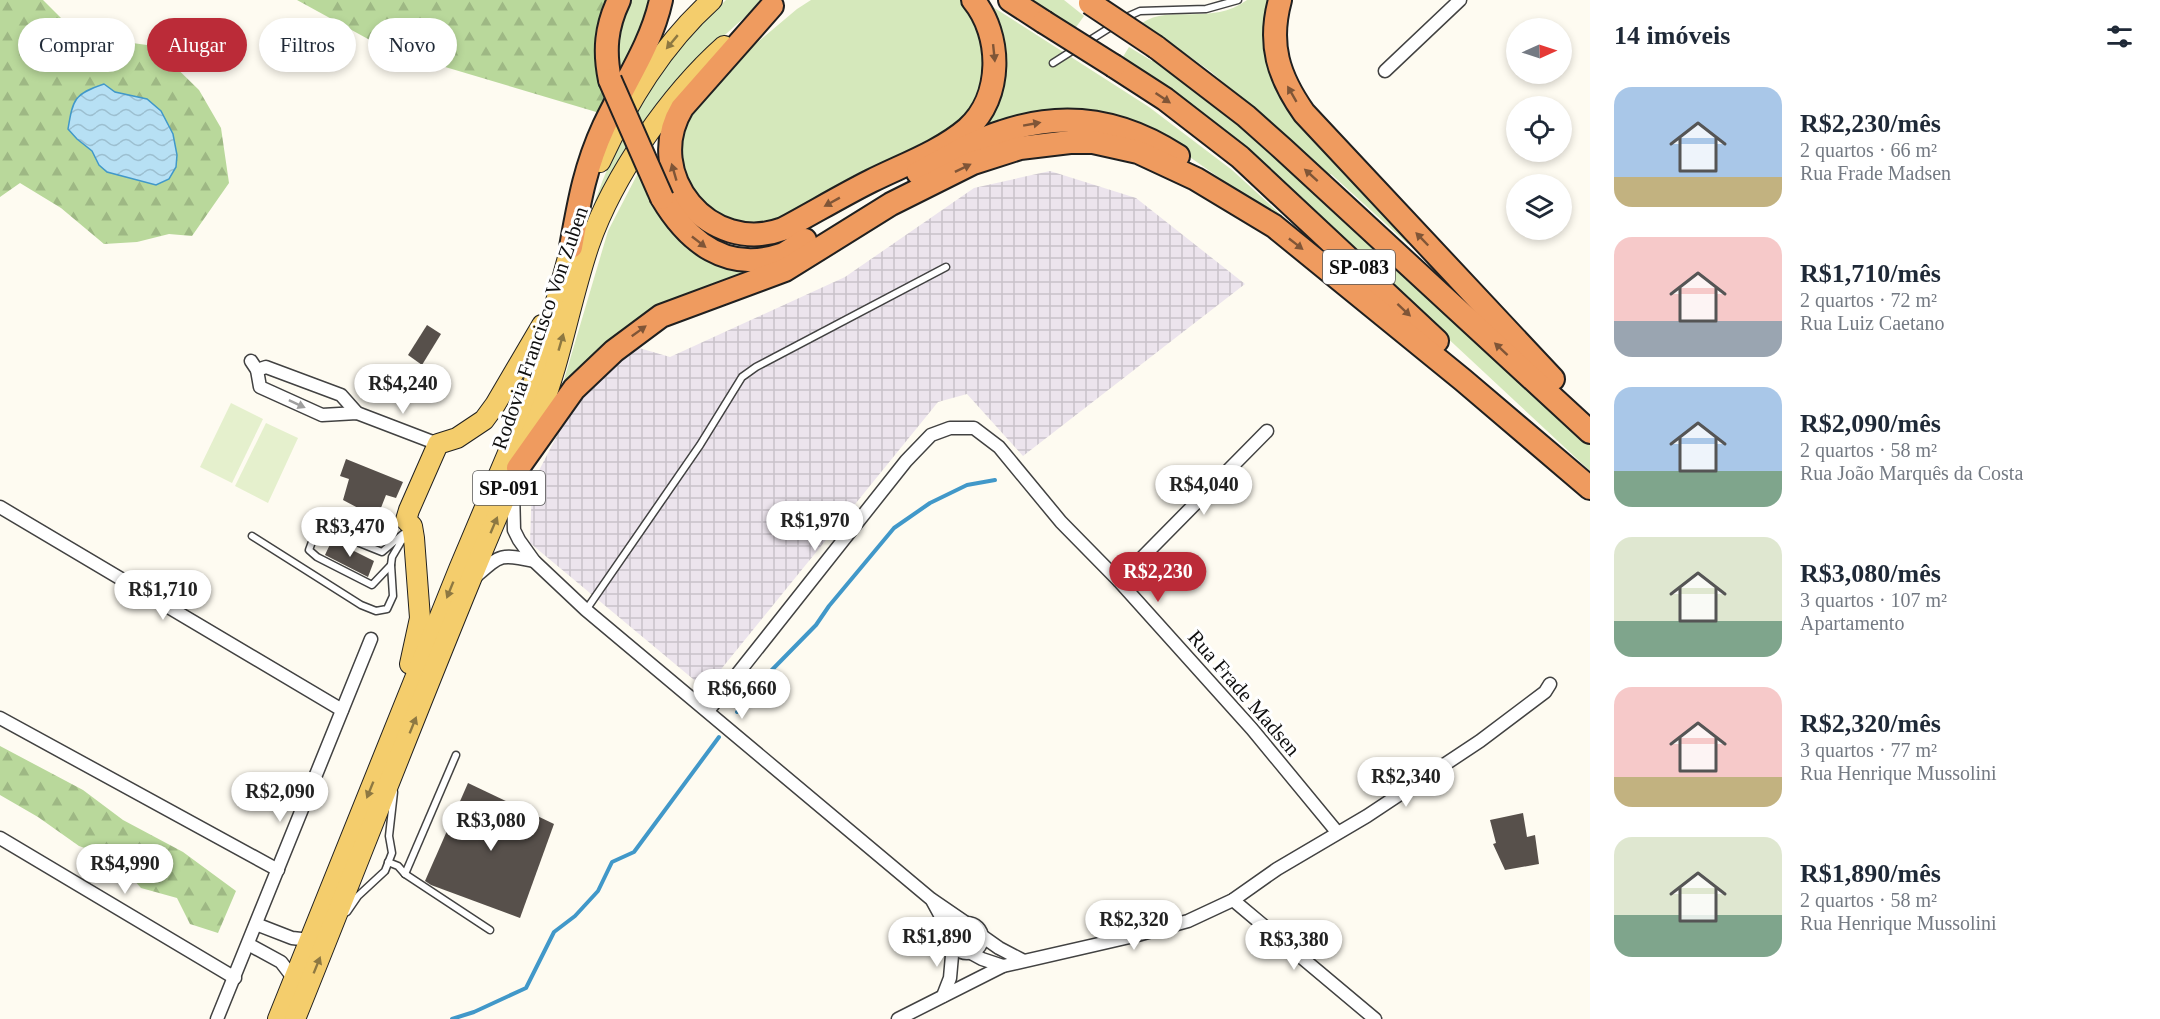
<!DOCTYPE html>
<html lang="pt">
<meta charset="utf-8">
<style>
:root{--surface:#fff;--page:#f2f2f3;--text:#1f2937;--muted:#747a83;--accent:#bb2b38}
body{margin:0;font-family:"Times New Roman",serif;background:var(--page);color:var(--text);height:100vh;display:flex;flex-direction:column;font-size:22px;white-space:nowrap}
*{box-sizing:border-box;margin:0}
p{font-size:20px;color:var(--muted)}
.icon{flex:none;width:33px;height:33px;fill:none;stroke:currentColor;stroke-width:2;stroke-linecap:round;stroke-linejoin:round}
.map{position:relative;flex:1;overflow:hidden}
.sheet{display:flex;flex-direction:column;background:var(--surface);width:570px}
.sheet>*{flex:none}
.guide{position:absolute;left:18px;top:18px;width:570px;height:54px;display:flex;gap:12px}
.needle{width:39px;rotate:87deg}
.buttons{position:absolute;left:1506px;top:18px;display:grid;gap:12px}
.buttons a{display:grid;place-items:center;width:66px;height:66px;border-radius:50%;background:var(--surface);box-shadow:0 3px 9px #0003;font-size:30px}
.price{position:absolute;translate:-50% -51px;padding:0 14px;border-radius:21px;background:#fff;color:#222;font-size:20px;line-height:39px;filter:drop-shadow(0 2px 3px #0008)}
.price::after{content:'';position:absolute;left:50%;top:36px;width:18px;height:14px;margin-left:-9px;background:inherit;clip-path:polygon(0 0,100% 0,50% 100%)}
.price.active{background:var(--accent);color:#fff}
ul{padding:0;list-style:none}
li{display:flex;align-items:center;gap:18px;height:150px;padding:0 24px}
li span{display:grid;place-items:center;flex:none;width:168px;height:120px;border-radius:18px;color:#555}
li>.icon{margin-inline-start:auto}
span .icon{width:72px;height:72px;fill:#fffc;stroke-width:1}
li b{font-size:26px}
h2{display:flex;justify-content:space-between;align-items:center;height:72px;padding:0 24px;font-size:26px}
.chip{padding:0 21px;border-radius:27px;background:var(--surface);box-shadow:0 3px 9px #0003;font-size:21px;line-height:54px}
.chip.active{background:var(--accent);color:#fff}
main{display:flex;flex:1;min-height:0}
.map>svg:first-child{display:block}
</style>
<main>
<div class="map">
<svg width="1590" height="1019" viewBox="0 0 1590 1019">
<defs>
<pattern id="industrial-grid" width="8" height="8" patternUnits="userSpaceOnUse" patternTransform="scale(1.5)"><rect width="8" height="8" fill="#ece4ed"/><path d="M0 4h8M4 0v8" fill="none" stroke="#c9c2ca"/></pattern>
<pattern id="forest-firs" width="22" height="20" patternUnits="userSpaceOnUse" patternTransform="scale(1.5)"><rect width="22" height="20" fill="#b9d89b"/><path d="M5 1l3.5 6h-7zM16 11l3.5 6h-7z" fill="#9eb884"/></pattern>
<pattern id="water-waves" width="16" height="10" patternUnits="userSpaceOnUse" patternTransform="scale(1.5)"><rect width="16" height="10" fill="#b7e0f4"/><path d="M0 5q4-4 8 0t8 0" fill="none" stroke="#9cbfd0"/></pattern>
</defs>
<rect width="100%" height="100%" fill="#fefbf1"/>
<path fill="url(#industrial-grid)" d="M1050 171 1136 198 1245 284 1023 456 967 394 938 402 705 689 530 543 532 484 576 399 629 345 670 357 845 277 974 188Z"/>
<g fill="#d5e8bb">
<path d="M631 0H653L622 79C612 53 614 24 631 0Z"/>
<path d="M726 0H764L699 58 594 213H591C621 124 657 65 726 0Z"/>
<path d="M811 0H965L974 10 987 69 975 106 956 127 774 225 745 228 704 209 680 172 684 119 728 67 797 9Z"/>
<path d="M982 0 1149 107 1232 170 1313 244 1167 141 1119 121 970 138 990 106Z"/>
<path d="M1024 0H1064L1084 16 1074 30Z"/>
<path d="M1247 0H1272L1268 52 1409 234 1408 244 1331 174 1327 178 1240 101 1239 96 1210 71 1142 23C1170 4 1212 26 1247 0Z"/>
<path d="M1129 47 1152 61 1155 59 1216 103 1428 293 1590 444V471L1279 181 1121 60Z"/>
<path d="M638 173 653 208 664 223 688 246 762 268 571 383H563L608 231Z"/>
</g>
<g fill="url(#forest-firs)">
<path d="M0 0H43L63 20 90 37 154 46 199 90 221 128 229 183 192 236 169 234 137 242 104 244 61 208 20 183 0 197Z"/>
<path d="M297 0H613L609 105 603 114 388 50Z"/>
<path d="M0 746 83 790 123 820 183 852 236 891 218 933 190 924 177 898 141 888 115 859 79 846 38 817 0 795Z"/>
</g>
<g fill="#e5f0cd">
<path d="M231 403 263 419 232 483 200 467Z"/>
<path d="M266 423 298 438 268 503 235 486Z"/>
</g>
<path fill="url(#water-waves)" stroke="#4198c9" stroke-width="1.5" d="M104 84 115 92 147 99 161 111 173 134 177 155 176 167 169 179 156 185 107 172 99 165 92 151 77 139 68 129C73 99 74 94 104 84Z"/>
<g fill="none" stroke-linecap="round" stroke-linejoin="round">
<g stroke="#4198c9" stroke-width="4">
<path d="M737 712 764 678 816 625 829 606 894 528 930 503 967 485 995 480"/>
<path d="M452 1019 474 1012 526 988 554 932 575 916 598 891 612 862 634 852 719 737"/>
</g>
</g>
<g fill="#57504b">
<path d="M427 325 441 334 422 365 408 355Z"/>
<path d="M346 459 403 482 396 498 386 495 377 518 343 500 349 479 340 476Z"/>
<path d="M332 540 374 561 368 577 325 555Z"/>
<path d="M468 783 554 824 520 918 431 885 425 881Z"/>
<path d="M1523 813 1527 837 1535 835 1539 864 1505 870 1493 844 1496 843 1490 820Z"/>
</g>
<g fill="none" stroke-linecap="round" stroke-linejoin="round">
<defs>
<g id="lane">
<path d="M1122 19 1140 11 1206 9 1238 0"/>
<path d="M1087 42 1114 25"/>
<path d="M1053 63 1075 49"/>
<path d="M252 536 361 605 376 611 387 609 393 596 391 565"/>
<path d="M410 541 406 539 402 540 392 557 391 565 372 585 317 557 309 550 316 531 322 528 382 552 403 534H410"/>
<path d="M586 610 700 445 742 377 756 367 946 267"/>
<path d="M388 862 398 866 405 874 490 930"/>
<path d="M405 874 456 755"/>
<path d="M347 912 358 896 385 871 392 853 389 836 394 792"/>
</g>
<g id="street">
<path d="M1385 71 1460 0"/>
<path d="M251 361 257 370 260 387 322 415 357 413 438 444"/>
<path d="M257 370 266 367 341 395 357 413"/>
<path d="M513 489 514 530 519 540 534 561 586 610 931 899 966 923"/>
<path d="M0 507 342 710"/>
<path d="M474 578C500 555 500 553 534 561"/>
<path d="M1119 581 1267 431"/>
<path d="M708 711 906 461 931 435 950 428H974L999 447 1061 522 1119 581 1252 729 1337 832"/>
<path d="M0 718 278 870"/>
<path d="M0 838 235 978"/>
<path d="M1233 900 1375 1019"/>
<path d="M933 902 952 937"/>
<circle cx="967" cy="938" r="15"/>
<path d="M256 924 292 938 310 940"/>
<path d="M982 936 999 948 1022 960"/>
<path d="M248 944 281 962 294 979"/>
<path d="M971 953 982 959 1003 966"/>
<path d="M943 996 950 978 953 944"/>
<path d="M217 1019 371 639"/>
<path d="M898 1019 1003 966 1134 936 1188 921 1233 900 1277 869 1367 816 1480 741 1545 692 1550 684"/>
</g>
<g id="primary">
<path d="M600 162C628 102 662 45 712 0"/>
<path d="M410 664 420 618 414 538 412 526 406 520 409 510 438 444 457 438 484 420 495 405 542 325"/>
<path d="M278 1019 459 569 516 434 535 378 575 232"/>
<path d="M295 1019C354 873 411 725 471 579 493 524 518 470 539 415 561 360 570 301 589 245 613 176 670 94 724 46"/>
</g>
<g id="highway">
<path d="M1010 0 1044 22"/>
<path d="M1280 0C1268 44 1278 76 1304 113L1553 379"/>
<path d="M772 6 682 108C642 175 710 256 783 229 813 213 841 196 871 181 903 165 940 152 967 129 1003 97 1002 35 973 0"/>
<path d="M1156 47 1246 116 1283 149 1590 432"/>
<path d="M1114 66 1165 99 1240 157 1437 341"/>
<path d="M610 80C604 51 606 27 619 0"/>
<path d="M918 173C945 159 973 141 1002 132 1065 110 1123 120 1178 156"/>
<path d="M662 198C688 242 727 273 781 255 789 252 797 245 805 240"/>
<path d="M571 247C579 203 585 167 604 126 623 85 651 46 661 0"/>
<path d="M518 468 574 389 614 351 661 316 785 270 891 204 973 163 1020 148 1070 142H1093L1138 152 1196 179 1274 226 1463 380 1590 488"/>
</g>
</defs>
<use href="#lane" stroke="#424242" stroke-width="9"/>
<use href="#street" stroke="#424242" stroke-width="15"/>
<use href="#primary" stroke="#202020" stroke-width="22"/>
<use href="#highway" stroke="#202020" stroke-width="26"/>
<use href="#lane" stroke="#fff" stroke-width="6"/>
<use href="#street" stroke="#fff" stroke-width="12"/>
<use href="#primary" stroke="#f4cd6c" stroke-width="20"/>
<use href="#highway" stroke="#ef9b5f" stroke-width="22"/>
<defs>
<g id="highway-bridge">
<path d="M1090 3 1156 47"/>
<path d="M1044 22 1114 66"/>
<path d="M610 80 662 198"/>
</g>
</defs>
<use href="#highway-bridge" stroke="#202020" stroke-width="26" stroke-linecap="butt"/>
<use href="#highway-bridge" stroke="#ef9b5f" stroke-width="22"/>
</g>
<defs><path id="oneway-solid" d="M-6-.8H1V-3.2L6.5 0L1 3.2V.8H-6Z" transform="scale(1.5)"/></defs>
<g fill="#8d7842">
<use href="#oneway-solid" transform="translate(672 42) rotate(130)"/>
<use href="#oneway-solid" transform="translate(561 342) rotate(-74)"/>
<use href="#oneway-solid" transform="translate(494 525) rotate(-67)"/>
<use href="#oneway-solid" transform="translate(450 590) rotate(112)"/>
<use href="#oneway-solid" transform="translate(413 725) rotate(-68)"/>
<use href="#oneway-solid" transform="translate(370 790) rotate(112)"/>
<use href="#oneway-solid" transform="translate(317 965) rotate(-68)"/>
</g>
<g fill="#7f5537">
<use href="#oneway-solid" transform="translate(994 53) rotate(84)"/>
<use href="#oneway-solid" transform="translate(1292 94) rotate(-120)"/>
<use href="#oneway-solid" transform="translate(1163 98) rotate(34)"/>
<use href="#oneway-solid" transform="translate(1032 124) rotate(-10)"/>
<use href="#oneway-solid" transform="translate(963 168) rotate(-26)"/>
<use href="#oneway-solid" transform="translate(674 172) rotate(-106)"/>
<use href="#oneway-solid" transform="translate(1311 175) rotate(-138)"/>
<use href="#oneway-solid" transform="translate(832 202) rotate(151)"/>
<use href="#oneway-solid" transform="translate(1422 239) rotate(-134)"/>
<use href="#oneway-solid" transform="translate(699 242) rotate(38)"/>
<use href="#oneway-solid" transform="translate(1296 244) rotate(38)"/>
<use href="#oneway-solid" transform="translate(1404 310) rotate(43)"/>
<use href="#oneway-solid" transform="translate(639 331) rotate(-36)"/>
<use href="#oneway-solid" transform="translate(1501 349) rotate(-137)"/>
</g>
<use fill="#9f9f9f" href="#oneway-solid" transform="translate(297 404) rotate(25)"/>
<g text-anchor="middle" dominant-baseline="central" stroke-width="6" stroke-linejoin="round" paint-order="stroke">
<g fill="#fff" stroke="#575757" stroke-width="1.5">
<rect x="1323" y="250" width="72" height="34" rx="4.5"/>
<rect x="473" y="471" width="72" height="34" rx="4.5"/>
</g>
<g font-size="20" font-weight="bold" fill="#0f0f0f">
<text x="1359" y="267">SP-083</text>
<text x="509" y="488">SP-091</text>
</g>
<g font-size="21" fill="#0f0f0f" stroke="#fff">
<text transform="translate(540 328) rotate(-71)">Rodovia Francisco Von Zuben</text>
<text transform="translate(1244 693) rotate(49)">Rua Frade Madsen</text>
</g>
</g>
</svg>
<div class="buttons">
<a><svg class="needle" viewBox="-14 -14 28 28"><path d="M0-13l5 13h-10z" fill="#e53935"/><path d="M0 13l5-13h-10z" fill="#747a83"/></svg></a>
<a><svg class="icon" aria-label="locate" viewBox="0 0 24 24"><circle cx="12" cy="12" r="6"/><path d="M12 2v4M12 18v4M2 12h4M18 12h4"/></svg></a>
<a><svg class="icon" aria-label="layers" viewBox="0 0 24 24"><path d="M12 4l9 5-9 5-9-5zM3 14l9 5 9-5"/></svg></a>
</div>
<b class="price" style="left:403px;top:415px">R$4,240</b>
<b class="price" style="left:1204px;top:516px">R$4,040</b>
<b class="price" style="left:815px;top:552px">R$1,970</b>
<b class="price" style="left:350px;top:558px">R$3,470</b>
<b class="price active" style="left:1158px;top:603px">R$2,230</b>
<b class="price" style="left:163px;top:621px">R$1,710</b>
<b class="price" style="left:742px;top:720px">R$6,660</b>
<b class="price" style="left:1406px;top:808px">R$2,340</b>
<b class="price" style="left:280px;top:823px">R$2,090</b>
<b class="price" style="left:491px;top:852px">R$3,080</b>
<b class="price" style="left:125px;top:895px">R$4,990</b>
<b class="price" style="left:1134px;top:951px">R$2,320</b>
<b class="price" style="left:937px;top:968px">R$1,890</b>
<b class="price" style="left:1294px;top:971px">R$3,380</b>
<div class="guide">
<a class="chip">Comprar</a>
<a class="chip active">Alugar</a>
<a class="chip">Filtros</a>
<a class="chip">Novo</a>
</div>
</div>
<section class="sheet">
<h2>14 imóveis<svg class="icon" aria-label="filters" viewBox="0 0 24 24"><path d="M4 7h16M4 17h16"/><circle cx="9" cy="7" r="2"/><circle cx="15" cy="17" r="2"/></svg></h2>
<ul>
<li><span style="background:linear-gradient(#a9c7e8 75%,#c2b280 0)"><svg class="icon" aria-label="home" viewBox="0 0 24 24"><path d="M3 11l9-7 9 7M6 9v11h12V9"/></svg></span><div><b>R$2,230/mês</b><p>2 quartos · 66 m²</p><p>Rua Frade Madsen</p></div></li>
<li><span style="background:linear-gradient(#f6c9c9 70%,#9aa5b1 0)"><svg class="icon" aria-label="home" viewBox="0 0 24 24"><path d="M3 11l9-7 9 7M6 9v11h12V9"/></svg></span><div><b>R$1,710/mês</b><p>2 quartos · 72 m²</p><p>Rua Luiz Caetano</p></div></li>
<li><span style="background:linear-gradient(#a9c7e8 70%,#7fa58c 0)"><svg class="icon" aria-label="home" viewBox="0 0 24 24"><path d="M3 11l9-7 9 7M6 9v11h12V9"/></svg></span><div><b>R$2,090/mês</b><p>2 quartos · 58 m²</p><p>Rua João Marquês da Costa</p></div></li>
<li><span style="background:linear-gradient(#dfe7d0 70%,#7fa58c 0)"><svg class="icon" aria-label="home" viewBox="0 0 24 24"><path d="M3 11l9-7 9 7M6 9v11h12V9"/></svg></span><div><b>R$3,080/mês</b><p>3 quartos · 107 m²</p><p>Apartamento</p></div></li>
<li><span style="background:linear-gradient(#f6c9c9 75%,#c2b280 0)"><svg class="icon" aria-label="home" viewBox="0 0 24 24"><path d="M3 11l9-7 9 7M6 9v11h12V9"/></svg></span><div><b>R$2,320/mês</b><p>3 quartos · 77 m²</p><p>Rua Henrique Mussolini</p></div></li>
<li><span style="background:linear-gradient(#dfe7d0 65%,#7fa58c 0)"><svg class="icon" aria-label="home" viewBox="0 0 24 24"><path d="M3 11l9-7 9 7M6 9v11h12V9"/></svg></span><div><b>R$1,890/mês</b><p>2 quartos · 58 m²</p><p>Rua Henrique Mussolini</p></div></li>
</ul>
</section>
</main>
